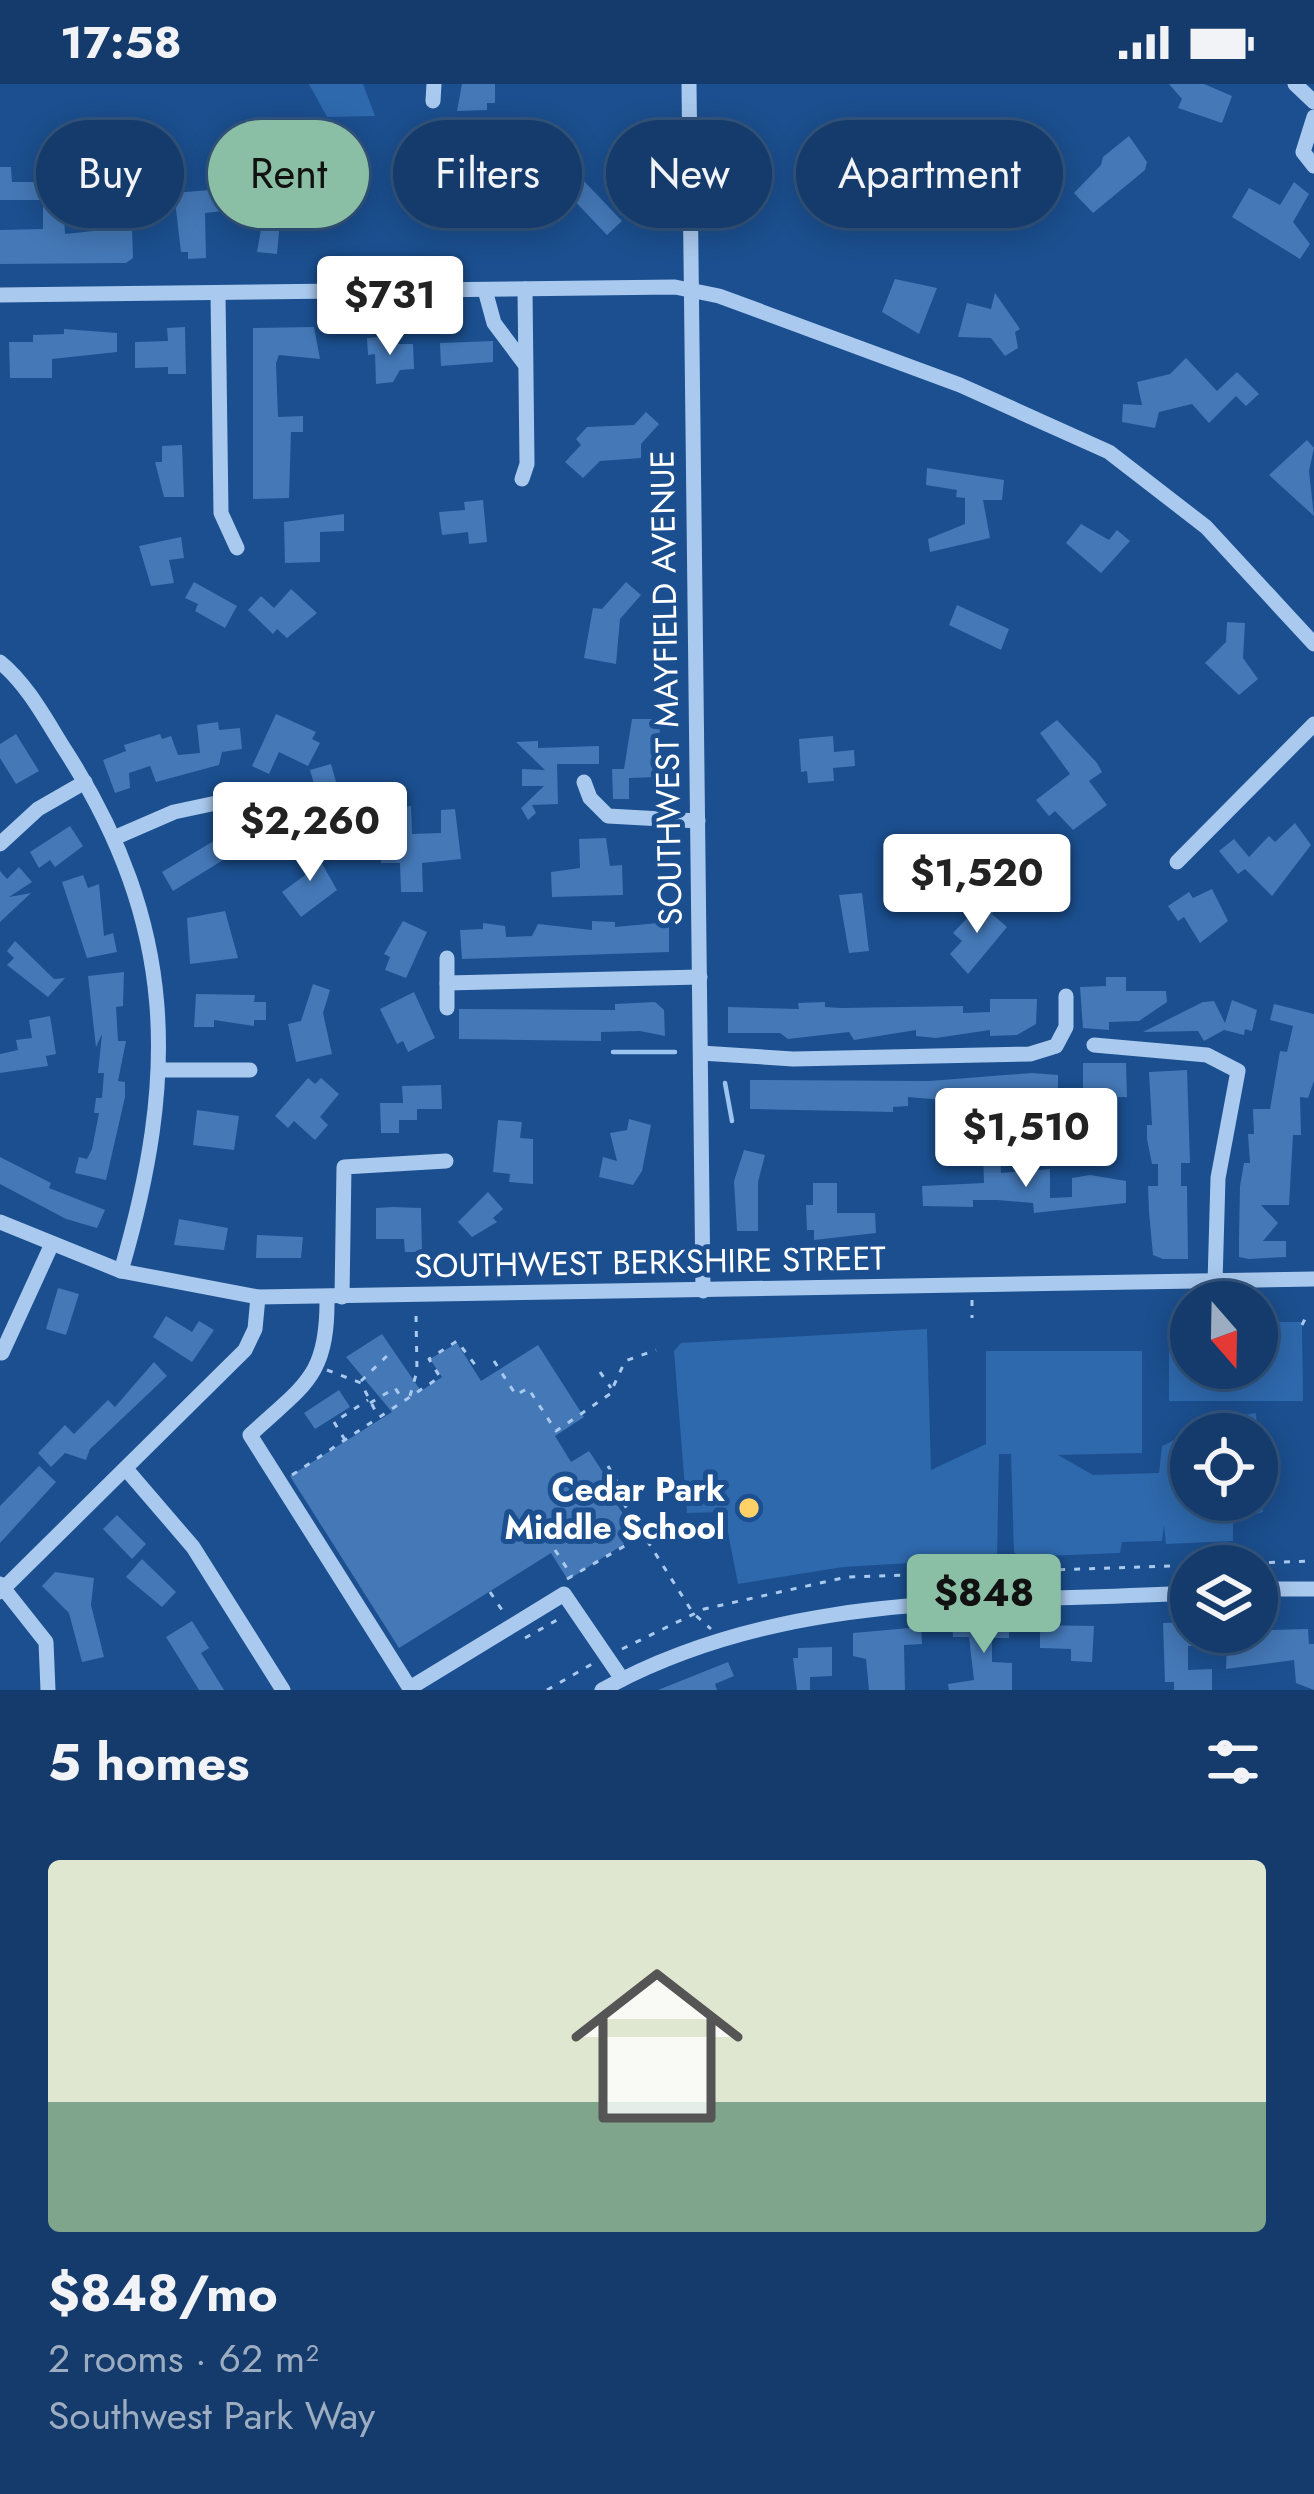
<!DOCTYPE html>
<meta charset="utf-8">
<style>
:root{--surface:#143b6b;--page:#1d4271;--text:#f1f3f6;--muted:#9dadc1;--line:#33557e;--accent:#8abfa5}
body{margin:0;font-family:Jost,sans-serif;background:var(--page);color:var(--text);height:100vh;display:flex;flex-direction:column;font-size:45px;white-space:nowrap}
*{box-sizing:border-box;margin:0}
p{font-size:39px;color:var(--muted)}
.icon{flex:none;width:66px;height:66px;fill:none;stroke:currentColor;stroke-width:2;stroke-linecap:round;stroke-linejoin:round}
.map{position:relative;height:1606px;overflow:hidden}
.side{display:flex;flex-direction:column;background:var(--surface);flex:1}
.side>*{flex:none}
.hud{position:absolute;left:36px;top:36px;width:1242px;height:108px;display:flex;gap:24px}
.needle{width:78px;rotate:160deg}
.controls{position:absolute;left:1170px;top:1197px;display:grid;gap:24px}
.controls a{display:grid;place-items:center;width:108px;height:108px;border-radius:50%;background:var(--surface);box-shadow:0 6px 30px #0003,0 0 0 3px var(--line);font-size:60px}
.price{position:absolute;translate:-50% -102px;padding:0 27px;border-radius:12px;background:#fff;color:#222;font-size:39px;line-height:78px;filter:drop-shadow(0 3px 6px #0008)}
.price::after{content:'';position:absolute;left:50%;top:72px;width:36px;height:27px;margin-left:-18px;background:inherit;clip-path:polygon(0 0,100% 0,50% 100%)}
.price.active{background:var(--accent);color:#111}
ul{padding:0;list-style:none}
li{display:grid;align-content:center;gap:24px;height:636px;padding:0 48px}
li span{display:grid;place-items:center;height:372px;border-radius:12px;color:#555}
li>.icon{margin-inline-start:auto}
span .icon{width:216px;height:216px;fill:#fffc;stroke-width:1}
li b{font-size:51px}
h2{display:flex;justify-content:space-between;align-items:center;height:144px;padding:0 48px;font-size:51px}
.tag{padding:0 42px;border-radius:54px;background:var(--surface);box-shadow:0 6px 30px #0003,0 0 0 3px var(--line);font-size:42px;line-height:108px}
.tag.active{background:var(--accent);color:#111}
.status{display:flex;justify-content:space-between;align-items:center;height:84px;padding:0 60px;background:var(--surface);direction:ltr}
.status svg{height:33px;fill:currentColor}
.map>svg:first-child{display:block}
</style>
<div class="status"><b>17:58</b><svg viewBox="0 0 49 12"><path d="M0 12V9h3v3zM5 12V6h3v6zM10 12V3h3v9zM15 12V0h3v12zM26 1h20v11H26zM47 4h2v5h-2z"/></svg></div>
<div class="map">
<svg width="1314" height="1606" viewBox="0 0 1314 1606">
<rect width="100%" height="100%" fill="#1b4f8f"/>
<g fill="#2e69ad" fill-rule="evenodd">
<path d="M309 0H363L375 32 327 33Z"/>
<path d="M1169 1238H1191V1284H1257V1238H1302L1303 1317H1169Z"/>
<path d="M927 1245 931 1386 986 1360V1267H1142V1369L1058 1371 1093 1391 1159 1389 1162 1362 1216 1336 1256 1329 1263 1428 1233 1436V1457L1166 1460 1164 1441 1162 1457 1122 1458 1120 1469 1019 1473 1014 1468 1011 1370H999L997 1474 843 1483 738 1500 724 1428 687 1429 674 1267 681 1259ZM1191 1350H1257V1416H1191Z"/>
</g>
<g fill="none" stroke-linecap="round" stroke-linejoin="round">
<g stroke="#9cc4f0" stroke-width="4.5">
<path d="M613 968H675"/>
<path d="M725 999 732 1037"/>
</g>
</g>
<g fill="#4478b7">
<path d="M462 0H495V19H487V26L457 27Z"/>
<path d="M1169 0H1204L1232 12 1222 39 1178 24 1182 15Z"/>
<path d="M1129 52 1147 78 1145 86 1093 129 1074 109 1101 81 1103 73Z"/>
<path d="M833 62 881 67 909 78 900 101 855 78 833 79Z"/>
<path d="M42 65H63V79H116V65H131V73H137L132 100H72V124H64L65 150 132 143 133 174 126 179 0 180V146L43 145V116H0V83H11L12 98H43Z"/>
<path d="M990 69 992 76 1015 71 1018 106 957 117 947 131 926 116 945 89 971 83 970 77Z"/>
<path d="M466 70 507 93 503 105 486 100 483 111 430 94 436 74 461 78Z"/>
<path d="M564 76 622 137 607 151 568 110 548 129 534 114 554 95 549 90Z"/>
<path d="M1294 98 1309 110 1293 138 1310 160 1300 175 1232 133 1249 104 1280 121Z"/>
<path d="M222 105 223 127 205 129 206 174 188 175V168H181L174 109Z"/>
<path d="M267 112 321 116 319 140 280 137 277 170 257 168Z"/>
<path d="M895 195 937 204 919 250 882 228Z"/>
<path d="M995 209 1020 245 1015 248 1018 264 1005 272 991 254 958 253 967 219 991 225Z"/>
<path d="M185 243 186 290H168V283L135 284V258L168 257 167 244Z"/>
<path d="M314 243 320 275 279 271 276 279 278 333 303 332V348H291L289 414 253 415V244Z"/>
<path d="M64 245 117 249V268L52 275V294H10L9 258H33V251L64 250Z"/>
<path d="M393 252V260H413L414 285 400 286 393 298 376 300 375 270 368 271 367 254Z"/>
<path d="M493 257V278L441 282 440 259Z"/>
<path d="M1186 274 1217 307 1237 288 1259 310 1246 322 1236 312 1209 339 1192 320 1159 328 1155 344 1122 338 1123 320 1142 321 1137 298 1170 290Z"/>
<path d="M646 328 659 340 641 360V374L600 377 583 394 565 378 581 361 576 355 587 343 634 341Z"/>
<path d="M1307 356 1314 364 1309 387 1314 432 1269 391Z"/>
<path d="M182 361 184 413H164L155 378H162V362Z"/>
<path d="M927 384 1004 396 1002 416H983L990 454 930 468 928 455 965 440V414L956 413 957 406 926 401Z"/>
<path d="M483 416 487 458 469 460 468 448 442 451 439 428 465 426 464 418Z"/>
<path d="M344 430V447L320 448V478L285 479 284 438Z"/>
<path d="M1081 440 1109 456 1117 446 1130 457 1101 489 1066 459Z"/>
<path d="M181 453 184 474 169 476 174 499 151 502 139 462Z"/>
<path d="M194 498 237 522 225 544 195 527 198 520 185 514Z"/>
<path d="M626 498 641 511 620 535 616 580 584 574 593 524 602 525Z"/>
<path d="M291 505 317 529 287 554 277 545 273 550 248 526 261 512 274 524Z"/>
<path d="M957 521 1009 545 1001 566 949 541Z"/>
<path d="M1227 538 1245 539 1243 574 1258 595 1239 611 1205 579 1226 558Z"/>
<path d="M276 630 316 648 312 655 320 659 308 682 279 668 269 690 252 682Z"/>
<path d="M632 635H654V643H660L657 693 629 694V715H613L612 685H624Z"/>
<path d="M1057 636 1097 679 1102 688 1089 697 1107 721 1073 746 1055 727 1049 732 1036 716 1070 690 1040 649Z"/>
<path d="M218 638 219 646 240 644 242 665 222 668 219 681 156 698 150 682 129 689 130 704 115 709 103 676 126 667 124 661 160 650 162 655 171 652 178 671 200 669 197 641Z"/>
<path d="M16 650 39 687 16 700 0 674V660Z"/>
<path d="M833 652 834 668 854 666 855 682 833 684 834 697 808 699 807 687 801 688 799 655Z"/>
<path d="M538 657V664L599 662V680H557L558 720 532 721 536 729 528 736 521 724 544 702H522V685L545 686 516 658Z"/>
<path d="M331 680 338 705 348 708 341 758 314 752 321 724 310 686Z"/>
<path d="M411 722 412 750 441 749V726L455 725 461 775 422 779 423 808H401L400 779H381L380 726Z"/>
<path d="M1295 739 1311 761 1272 812 1245 785 1238 790 1219 767 1234 755 1249 773 1269 752 1275 758Z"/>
<path d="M70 742 83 762 55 783 50 776 39 784 30 768Z"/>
<path d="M606 754 610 782 622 781 623 811 552 813 551 788 580 784 579 755Z"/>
<path d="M217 755 228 773 173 807 162 788Z"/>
<path d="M312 762 337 806 301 833 282 808 308 789 297 773Z"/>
<path d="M19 783 32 798 9 813 31 809 0 838V787L7 795Z"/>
<path d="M83 791 88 804 99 800 104 852 113 849 117 868 87 874 62 798Z"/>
<path d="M1212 805 1228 837 1200 859 1184 833 1178 837 1168 822 1189 808 1193 814Z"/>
<path d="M862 809 869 867 849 869 839 811Z"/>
<path d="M986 814 997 824 992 830 1007 843 968 890 950 870 962 857 953 849Z"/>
<path d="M225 827 238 874 190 880 187 834Z"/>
<path d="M403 837 427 848 406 894 385 886 390 873 384 870Z"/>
<path d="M592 837 615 838V843L669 838V868L462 875 460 846 483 845V839L505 842 506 853 532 852 538 840 592 846Z"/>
<path d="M15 857 54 895 65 894 48 913 7 881 14 874 7 867Z"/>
<path d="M124 888 123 922 116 923 118 957H126L118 997 125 998V1013L106 1096 75 1089 79 1073 87 1075 92 1065 99 1029H94L96 1014H102L104 989H98L102 950 96 963 88 892Z"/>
<path d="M1106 893H1126V907H1166L1167 918 1139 937 1109 938V946L1083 944 1080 903 1106 902Z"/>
<path d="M313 900 330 906 323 929 332 970 296 978 288 940 301 937Z"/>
<path d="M414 908 435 954 408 968 403 957 397 960 380 925Z"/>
<path d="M196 910 255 911 254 918H266V936H254V942L214 936V943H194Z"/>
<path d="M990 915H1037L1036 940 1017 951 990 952V946L936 954 916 952V946L854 956 849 948 788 955 780 949H728V923L799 925 798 919 825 918V923L841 924 963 922V929L990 928Z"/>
<path d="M1232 916 1257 926 1252 947 1245 945 1244 951 1224 946 1204 957 1198 947 1143 948 1203 918 1214 917 1225 939Z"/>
<path d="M655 918 664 926 665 952 640 947 601 948V957L459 955V925L615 926V920Z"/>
<path d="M1274 920 1314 930V997L1308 1014 1300 1013 1301 1051H1293L1289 1121H1261L1278 1139 1263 1157H1286V1173L1249 1175 1239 1173V1154L1240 1102 1244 1079H1250L1248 1050H1254L1253 1025H1270L1280 967 1287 968 1293 942 1270 936Z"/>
<path d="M50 932 56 970 46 972 48 982 0 989V970L18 966 16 956 32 954 29 936Z"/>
<path d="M1083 979H1126L1127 1013 1083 1014Z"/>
<path d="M1187 986 1190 1079H1181V1102H1187L1188 1175H1163L1153 1171 1149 1128 1148 1102H1158V1080H1152L1147 1055V1041H1152L1149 988Z"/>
<path d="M1032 989 1058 991V1016L1032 1025H1002L997 1019 961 1021 958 1027 945 1028 944 1016 908 1013V1022L893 1023V1028L750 1025V996L929 997Z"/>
<path d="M308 994 315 1000 321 994 339 1010 320 1033 328 1041 315 1056 294 1037 288 1044 275 1032Z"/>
<path d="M441 1001 442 1025H417V1036H399V1049H381L380 1019H403L402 1002Z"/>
<path d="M197 1026 239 1032 234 1066 193 1061Z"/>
<path d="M629 1035 651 1041 642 1087 633 1101 599 1093 603 1073 617 1077 610 1049 627 1046Z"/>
<path d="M498 1036 522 1038 520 1054 533 1055V1100L509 1098 510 1090 493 1088Z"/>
<path d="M744 1066 765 1071 758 1098V1147H737L734 1097Z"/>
<path d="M1000 1068 1001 1089 1050 1085V1114L1072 1113V1094L1090 1091 1126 1097V1119L1034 1129 1033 1119 997 1116H973V1123L923 1122 922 1102 984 1099 983 1069Z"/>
<path d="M0 1073 51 1099 49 1104 105 1126 97 1144 66 1135 0 1100Z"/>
<path d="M813 1099H837V1129H875L876 1149 814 1156V1146H807L806 1121H813Z"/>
<path d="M488 1108 503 1125 493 1134 497 1138 472 1153 458 1138Z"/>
<path d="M393 1123 421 1124 422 1168H405L404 1155H376V1124Z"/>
<path d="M179 1135 228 1144 224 1166 174 1161Z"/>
<path d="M257 1151 303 1153 301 1174H256Z"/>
<path d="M58 1204 79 1210 66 1251 46 1245Z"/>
<path d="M166 1232 192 1248 199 1237 214 1246 192 1278 153 1253Z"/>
<path d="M382 1250 421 1307 442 1293 430 1275 457 1259 481 1297 538 1261 584 1333 555 1352 571 1378 589 1367 608 1396 603 1399 634 1447 621 1455 624 1460 568 1496 551 1469 399 1564 290 1392 392 1328 346 1273Z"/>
<path d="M154 1278 167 1292 90 1365 86 1376 65 1369 51 1383 38 1369 65 1341 74 1350 108 1316 115 1323Z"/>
<path d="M339 1306 350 1323 315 1345 304 1329Z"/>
<path d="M39 1382 56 1398 0 1459V1422Z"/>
<path d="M117 1431 146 1460 132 1475 103 1445Z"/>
<path d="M142 1475 176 1508 162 1523 126 1493Z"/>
<path d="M55 1488 94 1494 91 1521 104 1573 82 1578 69 1529 42 1502Z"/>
<path d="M192 1537 209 1564 201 1569 224 1606H199L166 1553Z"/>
<path d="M952 1537 1009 1538V1554H992V1578L1012 1579V1606H949L948 1600 974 1596 969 1553H953Z"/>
<path d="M1191 1538V1548L1308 1545 1309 1560H1314V1606L1296 1599 1294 1576 1226 1585 1227 1561 1188 1562V1586L1212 1585V1606H1174V1598H1165L1163 1539Z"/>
<path d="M1040 1541 1094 1542 1092 1578 1071 1577V1565L1040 1564Z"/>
<path d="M921 1543 922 1560 904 1561 905 1606H869L866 1575 853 1572V1549Z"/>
<path d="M832 1563V1592L810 1593V1606H797L793 1574H798V1564Z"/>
<path d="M728 1578 734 1592 715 1600 717 1606H658Z"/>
</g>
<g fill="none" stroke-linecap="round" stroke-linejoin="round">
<g stroke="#a9c9ee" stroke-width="3" stroke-dasharray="6 9" stroke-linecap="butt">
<path d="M972 1216V1234"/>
<path d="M1302 1241 1307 1231"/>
<path d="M494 1277 516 1311 528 1304 556 1347 610 1310 625 1277 656 1266"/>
<path d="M327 1286 361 1299 378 1332"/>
<path d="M600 1288 611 1304"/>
<path d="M361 1297 391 1268"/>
<path d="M410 1312 417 1287 416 1231"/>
<path d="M370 1319 395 1304 403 1316"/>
<path d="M345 1356 334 1338 368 1316"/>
<path d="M608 1382 617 1398 612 1401 693 1529 711 1545"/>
<path d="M292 1391 440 1293 429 1275 457 1257 479 1286"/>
<path d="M555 1466 572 1492"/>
<path d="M567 1495 642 1452"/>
<path d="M490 1508 504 1529"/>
<path d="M525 1554 557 1536"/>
<path d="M622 1565 704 1525 847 1493 1314 1477"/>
<path d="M547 1606 592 1580"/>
</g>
<g stroke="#a9c9ee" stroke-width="15">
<path d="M689 0 703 1207"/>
<path d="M1295 0 1314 18"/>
<path d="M433 17 434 0"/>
<path d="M1314 33 1303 68 1314 82"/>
<path d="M485 206 494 239 524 279"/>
<path d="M218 210 221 429 237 464"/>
<path d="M0 211 675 203 719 212 960 301 1109 368 1206 443 1314 560"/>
<path d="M522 395 527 380 525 205"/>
<path d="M0 578C28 601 46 636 65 666 178 842 178 992 121 1187"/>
<path d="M584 698 590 714 608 732 698 737"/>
<path d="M114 754 174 728 235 715 257 731"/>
<path d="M0 760 38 725 85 698"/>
<path d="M1177 778 1314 640"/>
<path d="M447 899 700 893"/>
<path d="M447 924V874"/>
<path d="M1094 961 1207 971 1238 987 1218 1094 1215 1199"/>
<path d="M701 969 793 975 1030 970 1056 962 1066 943V912"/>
<path d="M161 986H250"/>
<path d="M0 1138 121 1187 258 1213 1314 1195"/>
<path d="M327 1213C328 1293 305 1300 250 1351L411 1606"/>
<path d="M342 1213 344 1083 446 1077"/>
<path d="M2 1269 51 1162"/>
<path d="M126 1385 193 1463 283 1606"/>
<path d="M0 1500 46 1558 48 1606"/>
<path d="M1257 1505H1314"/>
<path d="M0 1508 245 1266 255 1245 258 1213"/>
<path d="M410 1604 564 1510 622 1595"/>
<path d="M602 1606C784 1505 989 1520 1191 1509"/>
</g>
</g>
<circle fill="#ffd166" stroke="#1b4f8f" stroke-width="4.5" cx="749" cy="1424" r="12"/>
<g text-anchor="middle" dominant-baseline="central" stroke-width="10" stroke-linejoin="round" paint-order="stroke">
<g font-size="33" fill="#fff" stroke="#1b4f8f">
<text transform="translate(666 604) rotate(-91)">SOUTHWEST MAYFIELD AVENUE</text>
<text transform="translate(650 1178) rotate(-1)">SOUTHWEST BERKSHIRE STREET</text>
</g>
<g font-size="33" font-weight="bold" fill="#fff" stroke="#1b4f8f" text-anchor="end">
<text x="725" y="1405">Cedar Park<tspan x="725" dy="38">Middle School</tspan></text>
</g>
</g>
</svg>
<div class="controls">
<a><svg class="needle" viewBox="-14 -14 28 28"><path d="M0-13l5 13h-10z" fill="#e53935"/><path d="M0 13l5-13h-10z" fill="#9dadc1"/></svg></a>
<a><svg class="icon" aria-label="locate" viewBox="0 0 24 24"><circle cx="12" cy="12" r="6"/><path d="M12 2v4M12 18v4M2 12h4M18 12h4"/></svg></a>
<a><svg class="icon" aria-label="layers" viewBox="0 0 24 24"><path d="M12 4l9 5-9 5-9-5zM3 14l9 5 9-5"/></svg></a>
</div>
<b class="price" style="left:390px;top:274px">$731</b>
<b class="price" style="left:310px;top:800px">$2,260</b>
<b class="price" style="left:977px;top:852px">$1,520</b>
<b class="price" style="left:1026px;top:1106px">$1,510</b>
<b class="price active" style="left:984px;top:1572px">$848</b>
<div class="hud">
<a class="tag">Buy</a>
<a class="tag active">Rent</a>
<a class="tag">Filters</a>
<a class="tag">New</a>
<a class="tag">Apartment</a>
</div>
</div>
<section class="side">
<h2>5 homes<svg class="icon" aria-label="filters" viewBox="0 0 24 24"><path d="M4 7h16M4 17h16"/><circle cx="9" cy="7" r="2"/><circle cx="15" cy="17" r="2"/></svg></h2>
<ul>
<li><span style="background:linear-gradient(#dfe7d0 65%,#7fa58c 0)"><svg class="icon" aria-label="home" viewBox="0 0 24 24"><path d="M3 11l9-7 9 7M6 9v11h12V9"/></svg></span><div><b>$848/mo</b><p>2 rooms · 62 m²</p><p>Southwest Park Way</p></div></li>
</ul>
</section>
